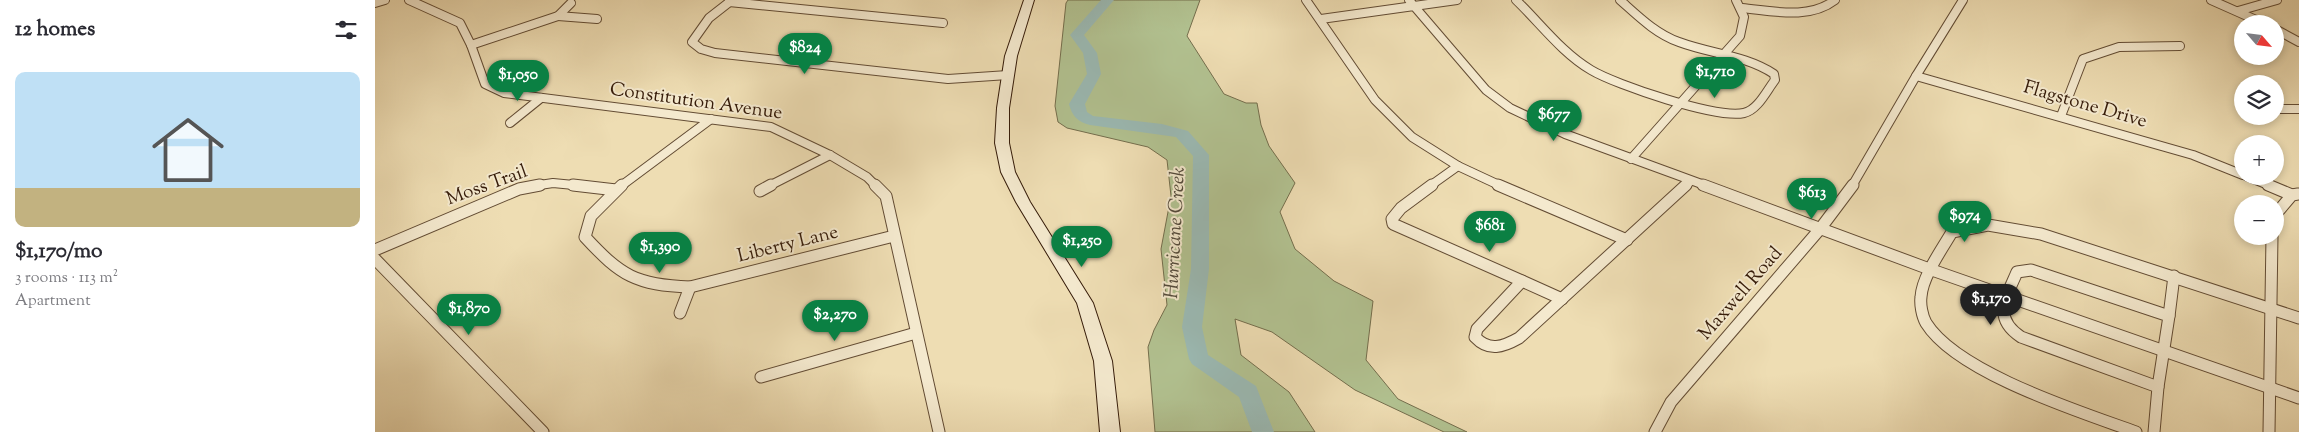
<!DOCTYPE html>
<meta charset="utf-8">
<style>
:root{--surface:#fff;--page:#f7f7f7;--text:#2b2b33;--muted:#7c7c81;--line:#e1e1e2;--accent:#0b8043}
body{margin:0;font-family:"Sorts Mill Goudy",serif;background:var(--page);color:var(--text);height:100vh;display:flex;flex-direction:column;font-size:19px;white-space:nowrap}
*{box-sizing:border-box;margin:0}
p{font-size:16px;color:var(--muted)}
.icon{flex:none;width:28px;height:28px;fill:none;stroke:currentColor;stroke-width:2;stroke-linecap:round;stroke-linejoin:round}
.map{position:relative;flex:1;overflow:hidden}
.drawer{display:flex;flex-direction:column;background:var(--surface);width:375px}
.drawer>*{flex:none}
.needle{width:32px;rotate:118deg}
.fabs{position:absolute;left:1859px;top:15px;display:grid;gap:10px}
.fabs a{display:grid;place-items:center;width:50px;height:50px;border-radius:50%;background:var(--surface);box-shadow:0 2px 8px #0003;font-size:25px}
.price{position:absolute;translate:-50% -42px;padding:0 11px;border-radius:18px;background:var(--accent);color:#fff;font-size:16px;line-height:32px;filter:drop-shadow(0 1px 2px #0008)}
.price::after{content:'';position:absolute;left:50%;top:30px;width:15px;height:11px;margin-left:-8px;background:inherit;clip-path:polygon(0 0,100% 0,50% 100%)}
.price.on{background:#222;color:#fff}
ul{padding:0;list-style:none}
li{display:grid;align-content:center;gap:10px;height:265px;padding:0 15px}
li+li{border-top:1px solid var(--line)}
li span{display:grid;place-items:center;height:155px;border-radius:10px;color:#555}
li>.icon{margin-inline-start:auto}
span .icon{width:90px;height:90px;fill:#fffc;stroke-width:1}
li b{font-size:21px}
h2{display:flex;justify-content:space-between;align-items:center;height:60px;padding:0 15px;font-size:21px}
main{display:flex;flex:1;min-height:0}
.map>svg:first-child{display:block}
</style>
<main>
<section class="drawer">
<h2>12 homes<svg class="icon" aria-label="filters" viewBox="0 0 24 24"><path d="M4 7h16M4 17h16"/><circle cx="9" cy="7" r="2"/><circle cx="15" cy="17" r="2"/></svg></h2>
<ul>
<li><span style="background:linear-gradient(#bfe0f5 75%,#c2b280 0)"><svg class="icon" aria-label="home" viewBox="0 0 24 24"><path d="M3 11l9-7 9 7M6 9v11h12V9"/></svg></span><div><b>$1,170/mo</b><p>3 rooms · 113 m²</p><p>Apartment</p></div></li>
</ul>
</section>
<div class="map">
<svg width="1924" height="432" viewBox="0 0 1924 432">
<rect width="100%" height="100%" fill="#eeddb3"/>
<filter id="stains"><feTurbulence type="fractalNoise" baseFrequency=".004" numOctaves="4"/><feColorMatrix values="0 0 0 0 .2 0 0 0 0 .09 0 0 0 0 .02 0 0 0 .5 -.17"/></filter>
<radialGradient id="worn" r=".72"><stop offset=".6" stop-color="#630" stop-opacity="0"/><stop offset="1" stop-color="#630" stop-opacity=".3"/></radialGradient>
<path fill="#b2c291" stroke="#746e4d" d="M693 0H825L812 36 849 94 871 103H882L886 125 894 146 920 183 905 212 920 249 959 281 998 301 991 360 1023 399 1092 432H1069L980 390 897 332 860 319 866 355 914 392 940 432H780L773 347 779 330 792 305 786 249 796 196 792 160 773 147 692 128 683 122 680 106 691 3Z"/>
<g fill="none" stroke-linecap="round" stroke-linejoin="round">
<path fill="#9bbab4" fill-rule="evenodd" d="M726 0H739L709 35 722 53 726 74 710 104 712 112 718 116 787 124 813 131 834 155V269L827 327 833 355 881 386 899 432H877L864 397 817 364 814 359 807 327 816 269 818 156 801 137 715 125C703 122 697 116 694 104L712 74 708 53 695 35Z"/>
<defs>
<g id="street-far1">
<path d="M34 0 85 23 96 45 110 84 129 93 396 127 455 155 492 177 501 186"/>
<path d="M357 0 334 18 317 42 326 49 340 53 573 79 633 75"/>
<path d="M931 0 1000 100 1037 137 1083 166 1055 186"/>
<path d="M1034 0 1039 6 1082 0"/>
<path d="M1141 0C1165 23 1187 53 1216 70 1241 85 1342 119 1369 113 1383 110 1392 90 1400 80L1399 74C1370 55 1336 54 1304 42 1281 34 1263 16 1245 0"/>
<path d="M1836 0 1890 24"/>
<path d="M354 2 568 23"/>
<path d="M0 3 10 0"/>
<path d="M1367 8C1398 11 1434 20 1460 0"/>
<path d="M1863 11 1902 0"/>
<path d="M183 16 222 19"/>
<path d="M946 19 1039 6 1111 90 1135 108 1190 134 1332 186"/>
<path d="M1900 29 1924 42"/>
<path d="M96 45 183 16 196 3"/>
<path d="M1541 76 1818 155 1868 175"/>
<path d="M1900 109H1924"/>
<path d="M1686 116 1708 59 1744 47 1805 46"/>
<path d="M135 123 166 98"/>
<path d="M1256 159 1365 36 1369 17 1361 0"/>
<path d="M1083 166 1126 186"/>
<path d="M1871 176 1896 186"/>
<path d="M158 186 178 183 209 186"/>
<path d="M246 186 336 119"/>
<path d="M394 186 455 155"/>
<path d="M1310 186 1316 181"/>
<path d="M1477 186 1541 76 1588 0"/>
</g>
<g id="street">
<path d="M198 185 241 190"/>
<path d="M247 185 216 216 210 237C246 276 261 285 315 287L519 236"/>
<path d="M500 185 511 196 564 432"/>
<path d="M1057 185 1026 208 1017 219 1018 224 1147 281 1102 329 1100 337C1114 352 1128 347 1144 338L1311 185"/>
<path d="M1123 185 1252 240"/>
<path d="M1328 185 1557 270 1924 398"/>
<path d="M1893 185 1917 195"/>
<path d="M385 191 396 185"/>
<path d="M1900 215 1917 195 1923 194"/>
<path d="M0 250 144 189 165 185"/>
<path d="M0 259 168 432"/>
<path d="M1656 270 1794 316 1783 387 1646 337C1617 318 1631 298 1642 272Z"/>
<path d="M1147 281 1187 299"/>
<path d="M305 313 315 287"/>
<path d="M1794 316 1799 276"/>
<path d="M386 377 541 333"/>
<path d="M1280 432 1296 402 1445 229 1478 185"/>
<path d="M1761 432C1706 412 1582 373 1551 323 1547 316 1545 304 1546 297 1547 277 1567 249 1577 232L1613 225 1666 234 1924 318"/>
<path d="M1779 432 1783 387"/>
<path d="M1894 432 1897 236"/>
</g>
<path id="secondary" d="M649 0H659L642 56 634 108V143L640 172 655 202 718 303 737 361 745 432H725L719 361 702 303 641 202 626 172 620 143 622 108 630 56Z"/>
</defs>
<use href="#street-far1" stroke="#634c34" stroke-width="10"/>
<use href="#street" stroke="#634c34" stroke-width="13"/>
<use href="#secondary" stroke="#351b09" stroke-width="2"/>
<use href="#street-far1" stroke="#f4e9ce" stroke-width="8"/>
<use href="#street" stroke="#f4e9ce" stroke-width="11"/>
<use href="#secondary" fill="#f4e9ce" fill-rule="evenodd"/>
</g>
<g text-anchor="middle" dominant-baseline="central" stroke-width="4" stroke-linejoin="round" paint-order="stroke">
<g font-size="19" fill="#351b09" stroke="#f4e9ce">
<text transform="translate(321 102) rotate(8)">Constitution Avenue</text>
<text transform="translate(1710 105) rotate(16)">Flagstone Drive</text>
<text transform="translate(112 186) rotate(-20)">Moss Trail</text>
<text transform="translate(413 245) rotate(-14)">Liberty Lane</text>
<text transform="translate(1366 294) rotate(-49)">Maxwell Road</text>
</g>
<g font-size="20" font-style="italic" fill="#544b3c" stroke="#f4e9ce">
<text transform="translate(801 233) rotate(-87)">Hurricane Creek</text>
</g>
</g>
<rect width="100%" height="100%" filter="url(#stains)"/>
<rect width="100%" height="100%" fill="url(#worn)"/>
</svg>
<div class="fabs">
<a><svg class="needle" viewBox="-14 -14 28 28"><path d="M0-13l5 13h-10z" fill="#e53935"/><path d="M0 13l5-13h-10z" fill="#7c7c81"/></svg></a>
<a><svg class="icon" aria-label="layers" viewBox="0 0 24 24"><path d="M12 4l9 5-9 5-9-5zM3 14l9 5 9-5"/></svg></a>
<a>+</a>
<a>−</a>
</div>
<b class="price" style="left:430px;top:75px">$824</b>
<b class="price" style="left:1340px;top:99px">$1,710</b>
<b class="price" style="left:143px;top:102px">$1,050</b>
<b class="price" style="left:1179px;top:142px">$677</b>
<b class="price" style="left:1437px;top:220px">$613</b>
<b class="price" style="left:1590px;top:243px">$974</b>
<b class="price" style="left:1115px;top:253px">$681</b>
<b class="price" style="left:707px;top:268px">$1,250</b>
<b class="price" style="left:285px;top:274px">$1,390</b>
<b class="price on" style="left:1616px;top:326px">$1,170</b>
<b class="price" style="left:94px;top:336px">$1,870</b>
<b class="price" style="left:460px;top:342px">$2,270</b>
</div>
</main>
